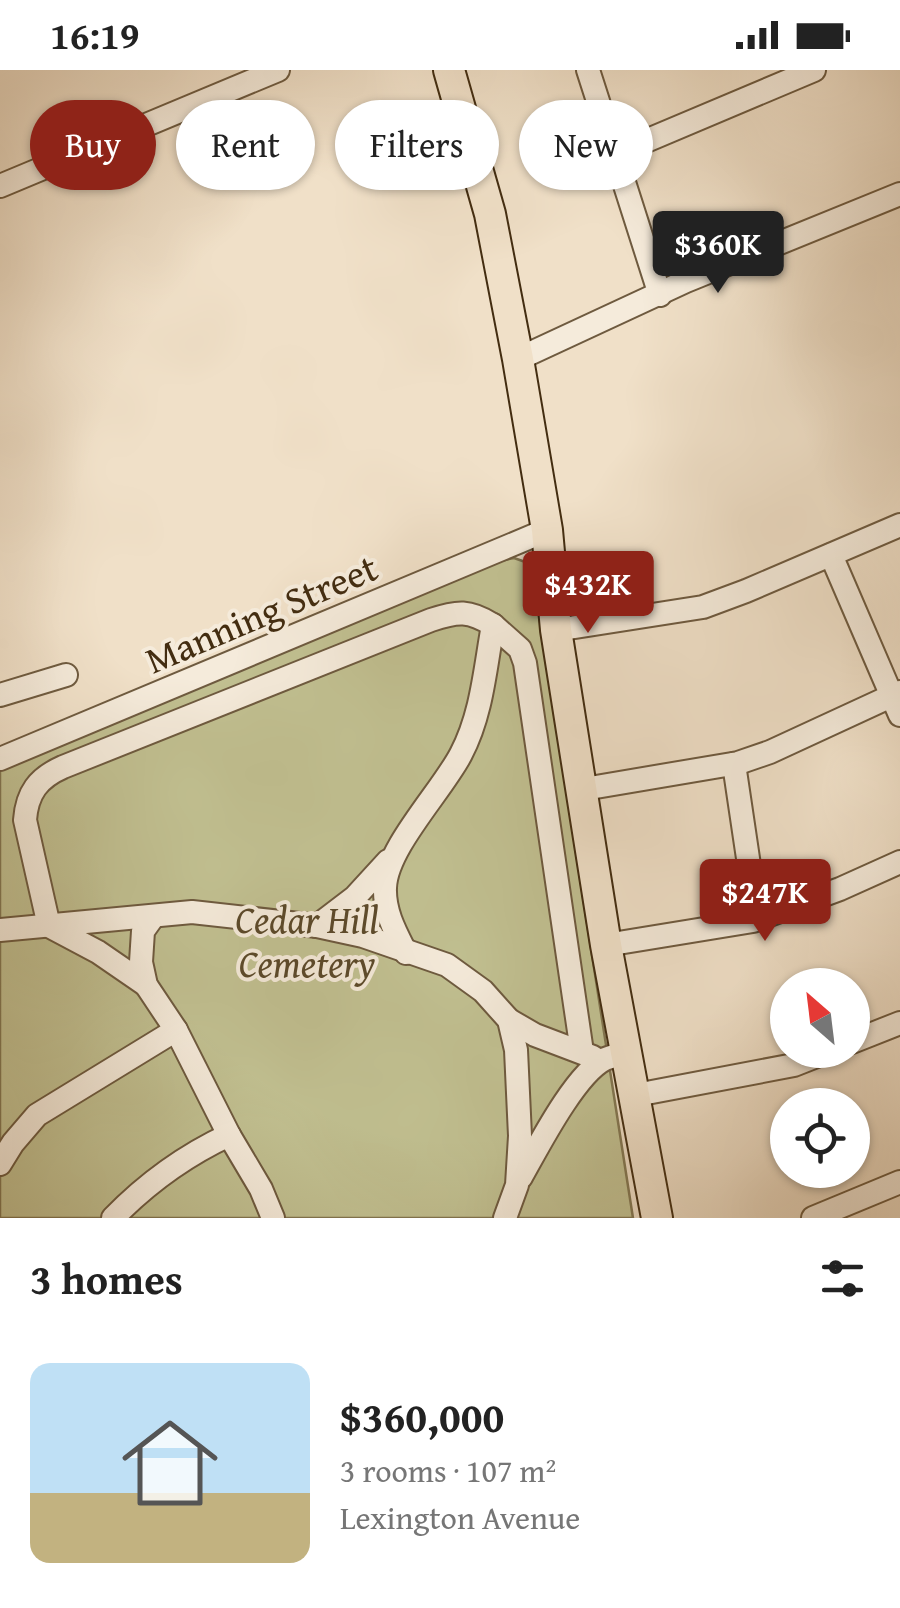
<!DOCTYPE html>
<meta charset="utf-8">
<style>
:root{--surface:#fff;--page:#f2f2f2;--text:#222;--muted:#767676;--line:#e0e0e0;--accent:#8f2418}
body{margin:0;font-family:"Gentium Book Plus",serif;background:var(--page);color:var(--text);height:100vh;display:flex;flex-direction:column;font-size:38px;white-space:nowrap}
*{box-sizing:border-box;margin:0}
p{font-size:32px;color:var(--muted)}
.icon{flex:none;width:55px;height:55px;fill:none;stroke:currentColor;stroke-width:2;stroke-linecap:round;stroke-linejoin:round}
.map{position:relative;height:1148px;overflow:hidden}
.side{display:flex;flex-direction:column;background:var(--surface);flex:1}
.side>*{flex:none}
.top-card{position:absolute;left:30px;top:30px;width:840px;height:90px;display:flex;gap:20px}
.needle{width:65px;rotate:332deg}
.tools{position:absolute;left:770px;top:898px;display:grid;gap:20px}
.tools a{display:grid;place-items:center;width:100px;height:100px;border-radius:50%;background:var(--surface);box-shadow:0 2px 8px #0004;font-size:50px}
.price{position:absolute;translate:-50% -85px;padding:0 22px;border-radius:10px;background:var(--accent);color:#fff;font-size:32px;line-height:65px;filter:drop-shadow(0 2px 5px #0008)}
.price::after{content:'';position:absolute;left:50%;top:60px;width:30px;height:22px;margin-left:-15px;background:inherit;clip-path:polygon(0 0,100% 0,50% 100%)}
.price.active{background:#222;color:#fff}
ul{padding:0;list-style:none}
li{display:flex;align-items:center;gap:30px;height:250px;padding:0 30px}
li+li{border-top:2px solid var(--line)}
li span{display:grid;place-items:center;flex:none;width:280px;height:200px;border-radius:20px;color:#555}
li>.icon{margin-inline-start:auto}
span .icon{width:120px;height:120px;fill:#fffc;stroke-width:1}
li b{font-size:42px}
h2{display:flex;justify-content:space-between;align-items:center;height:120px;padding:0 30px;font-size:42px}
.pill{padding:0 35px;border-radius:45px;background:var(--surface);box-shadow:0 2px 8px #0004;font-size:35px;line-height:90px}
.pill.active{background:var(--accent);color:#fff}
.status{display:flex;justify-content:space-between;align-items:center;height:70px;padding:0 50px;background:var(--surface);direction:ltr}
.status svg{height:28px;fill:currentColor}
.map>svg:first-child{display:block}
</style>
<div class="status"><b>16:19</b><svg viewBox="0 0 49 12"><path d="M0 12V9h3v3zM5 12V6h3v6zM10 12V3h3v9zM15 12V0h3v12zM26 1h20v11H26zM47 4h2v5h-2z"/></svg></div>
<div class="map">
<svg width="900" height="1148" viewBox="0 0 900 1148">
<rect width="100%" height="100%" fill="#f0e0c8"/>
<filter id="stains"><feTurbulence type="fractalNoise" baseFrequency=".002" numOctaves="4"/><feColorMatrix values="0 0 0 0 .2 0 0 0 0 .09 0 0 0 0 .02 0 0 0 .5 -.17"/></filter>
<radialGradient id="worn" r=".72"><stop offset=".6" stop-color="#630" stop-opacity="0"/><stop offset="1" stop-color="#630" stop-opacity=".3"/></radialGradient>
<path fill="#c1c091" stroke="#827651" stroke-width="2.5" d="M514 488 531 494 633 1148H0V700L491 493Z"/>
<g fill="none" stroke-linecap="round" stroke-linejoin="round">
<defs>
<g id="minor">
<path d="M588 0 615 84"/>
<path d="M0 116 278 0"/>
<path d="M660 225 615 84 814 0"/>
<path d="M518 289 686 211 900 124"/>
<path d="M831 485 900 645"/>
<path d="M493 555 520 579 525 593 582 982"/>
<path d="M556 560 703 537 746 521 900 455"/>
<path d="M0 625 66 605"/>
<path d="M0 689 547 460"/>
<path d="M734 694 757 849"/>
<path d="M584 719 738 693 770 682 900 622"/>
<path d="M153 847 143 861 141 892 146 915 176 960 229 1065 261 1119 273 1148"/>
<path d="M317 856 355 827 388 791"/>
<path d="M0 860 192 842 317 856 363 866 447 895 483 921 509 950 516 980 520 1066 517 1115 505 1148"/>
<path d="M606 875 753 851 840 819 900 792"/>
<path d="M146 915 98 882 49 856 25 750C27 723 38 708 63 697L431 550C458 541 469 540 493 555 485 599 482 644 461 684 442 721 386 778 385 818 384 842 396 863 406 883"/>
<path d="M509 950 535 965 593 987"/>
<path d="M852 972 900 953"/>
<path d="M636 1025 794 995 832 980"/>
<path d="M0 1094 13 1073 37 1045 176 960"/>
<path d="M521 1107C538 1077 575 1004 605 989 612 986 621 984 628 982"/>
<path d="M113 1148C147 1113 184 1086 229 1065"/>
<path d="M813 1148 900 1112"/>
</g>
<path id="major" d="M449 0 490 144 518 289 547 460 556 560 606 875 657 1148"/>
</defs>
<use href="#minor" stroke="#6e5a3f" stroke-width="26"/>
<use href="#major" stroke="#432d11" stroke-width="34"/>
<use href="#minor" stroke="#f5ebdb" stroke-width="22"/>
<use href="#major" stroke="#f0e0c8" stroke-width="30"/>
</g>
<g text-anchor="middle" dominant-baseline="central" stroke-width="8" stroke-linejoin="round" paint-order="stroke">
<g font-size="38" fill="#432d11" stroke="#f5ebdb">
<text transform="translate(261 543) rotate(-23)">Manning Street</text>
</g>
<g font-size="38" font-style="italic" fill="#5c4a2b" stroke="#f5ebdb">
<text x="307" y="849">Cedar Hill<tspan x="307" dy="44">Cemetery</tspan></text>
</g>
</g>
<rect width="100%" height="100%" filter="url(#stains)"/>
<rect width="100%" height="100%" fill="url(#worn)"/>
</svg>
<div class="tools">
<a><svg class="needle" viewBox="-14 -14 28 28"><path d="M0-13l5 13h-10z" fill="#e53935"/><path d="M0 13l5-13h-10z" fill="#767676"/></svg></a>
<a><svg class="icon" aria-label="locate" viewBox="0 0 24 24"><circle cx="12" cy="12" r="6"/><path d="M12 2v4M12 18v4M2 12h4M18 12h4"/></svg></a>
</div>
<b class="price active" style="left:718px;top:226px">$360K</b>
<b class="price" style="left:588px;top:566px">$432K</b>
<b class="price" style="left:765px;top:874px">$247K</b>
<div class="top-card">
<a class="pill active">Buy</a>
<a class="pill">Rent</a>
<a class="pill">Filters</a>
<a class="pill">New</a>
</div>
</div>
<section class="side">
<h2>3 homes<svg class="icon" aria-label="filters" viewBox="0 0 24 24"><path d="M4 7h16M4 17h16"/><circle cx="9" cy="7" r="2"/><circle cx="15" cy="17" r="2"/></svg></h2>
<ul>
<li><span style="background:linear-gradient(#bfe0f5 65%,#c2b280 0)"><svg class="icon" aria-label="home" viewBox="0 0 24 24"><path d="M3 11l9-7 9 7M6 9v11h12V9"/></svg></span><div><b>$360,000</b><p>3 rooms · 107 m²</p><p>Lexington Avenue</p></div></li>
</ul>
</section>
